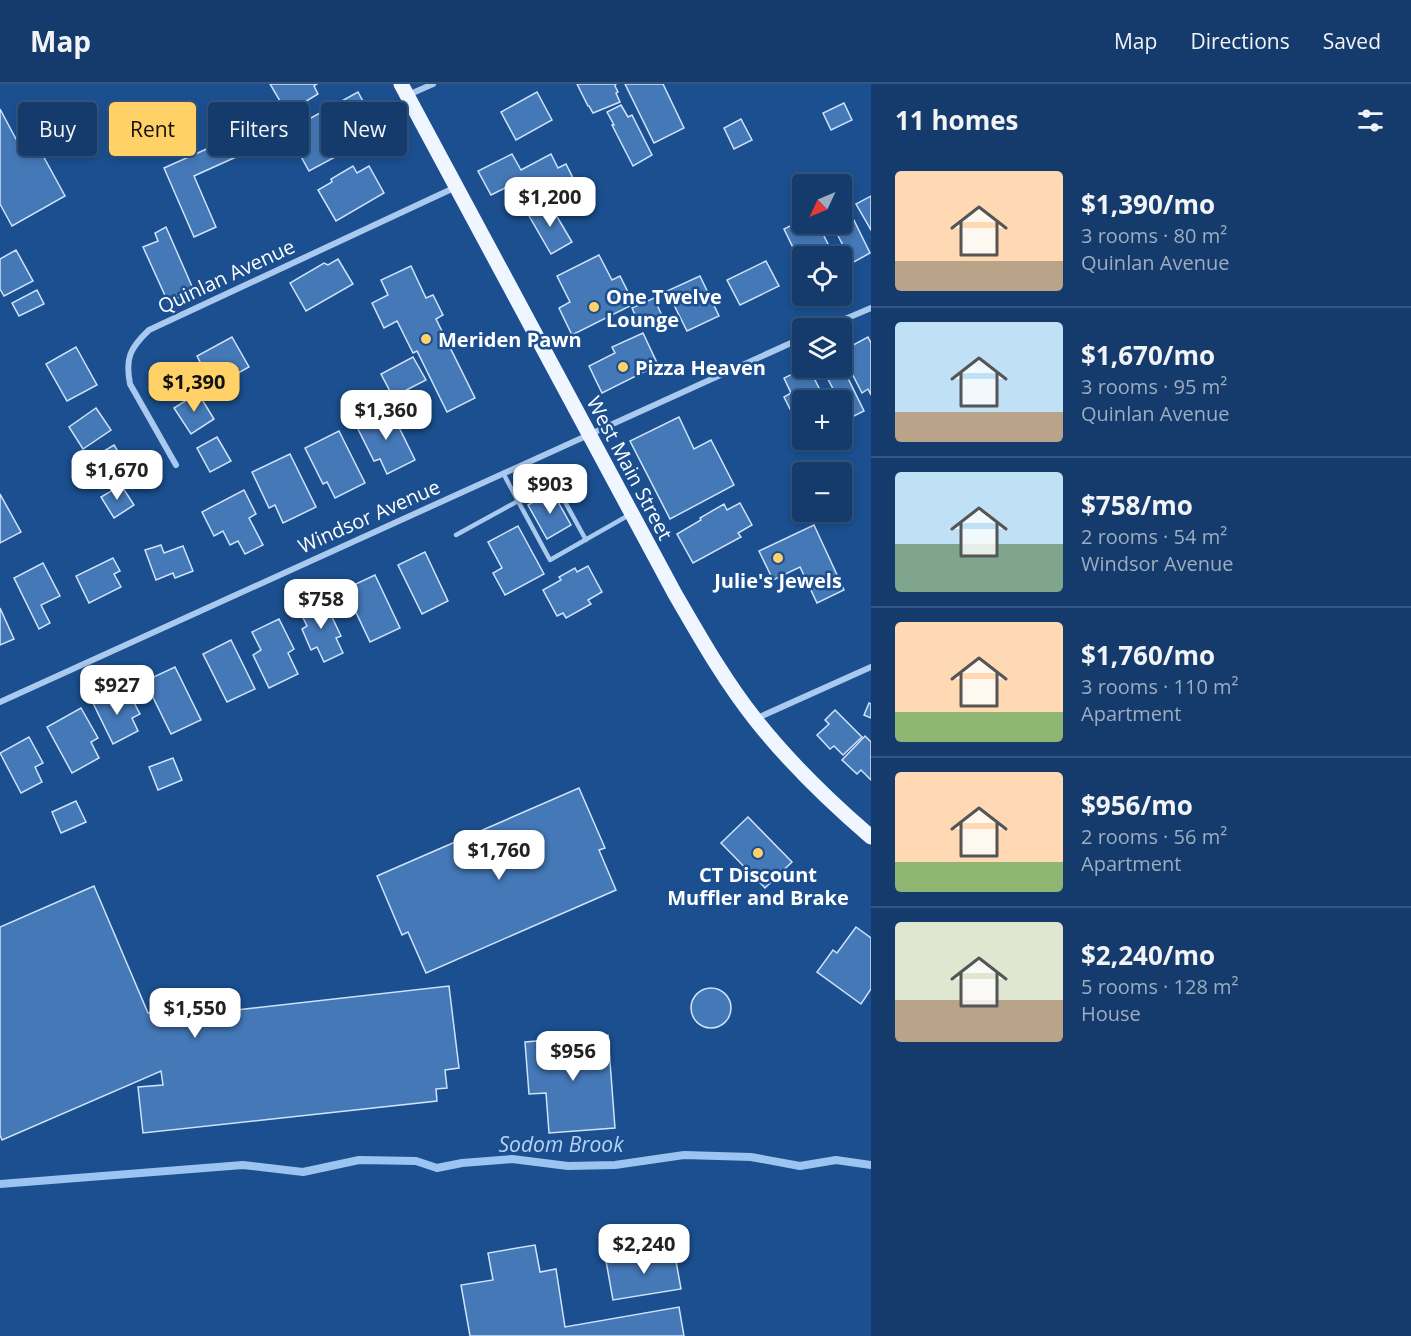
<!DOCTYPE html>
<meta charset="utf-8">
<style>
:root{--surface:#143b6b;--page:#1d4271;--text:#f1f3f6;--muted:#9dadc1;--line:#33557e;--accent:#ffd166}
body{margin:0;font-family:"Open Sans",sans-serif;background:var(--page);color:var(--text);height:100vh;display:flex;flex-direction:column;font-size:22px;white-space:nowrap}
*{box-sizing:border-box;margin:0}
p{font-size:20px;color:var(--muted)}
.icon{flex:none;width:33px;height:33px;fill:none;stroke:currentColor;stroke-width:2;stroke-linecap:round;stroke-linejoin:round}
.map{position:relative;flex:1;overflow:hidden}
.panel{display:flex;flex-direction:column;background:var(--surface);width:540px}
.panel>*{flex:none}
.banner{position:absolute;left:18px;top:18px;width:570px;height:54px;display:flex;gap:12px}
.needle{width:39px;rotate:226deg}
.buttons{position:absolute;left:792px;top:90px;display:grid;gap:12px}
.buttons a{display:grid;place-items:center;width:60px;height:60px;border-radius:6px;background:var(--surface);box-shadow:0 3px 9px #0003,0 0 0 2px var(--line);font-size:30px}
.price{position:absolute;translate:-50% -51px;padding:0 14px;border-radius:12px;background:#fff;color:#222;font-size:20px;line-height:39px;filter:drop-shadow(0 2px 3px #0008)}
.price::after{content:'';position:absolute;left:50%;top:36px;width:18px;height:14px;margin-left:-9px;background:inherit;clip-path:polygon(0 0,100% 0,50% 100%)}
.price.current{background:var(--accent);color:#111}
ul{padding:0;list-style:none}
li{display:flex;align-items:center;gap:18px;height:150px;padding:0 24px}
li+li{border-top:2px solid var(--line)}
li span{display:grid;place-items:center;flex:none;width:168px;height:120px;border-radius:6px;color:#555}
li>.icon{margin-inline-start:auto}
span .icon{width:72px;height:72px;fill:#fffc;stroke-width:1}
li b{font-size:26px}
h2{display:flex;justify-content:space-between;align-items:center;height:72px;padding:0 24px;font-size:26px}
.chip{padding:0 21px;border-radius:6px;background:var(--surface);box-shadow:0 3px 9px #0003,0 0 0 2px var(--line);font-size:21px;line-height:54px}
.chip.current{background:var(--accent);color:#111}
header{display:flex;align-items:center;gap:36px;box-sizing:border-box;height:84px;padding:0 30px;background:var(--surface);border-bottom:2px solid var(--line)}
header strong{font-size:28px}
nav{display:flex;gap:33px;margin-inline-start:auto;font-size:21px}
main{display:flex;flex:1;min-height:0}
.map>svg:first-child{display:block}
</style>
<header>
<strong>Map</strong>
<nav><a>Map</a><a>Directions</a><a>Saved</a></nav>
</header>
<main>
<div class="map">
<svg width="871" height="1252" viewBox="0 0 871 1252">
<rect width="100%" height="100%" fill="#1b4f8f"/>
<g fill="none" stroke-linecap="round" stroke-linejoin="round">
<path stroke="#9cc4f0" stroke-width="8" d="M0 1100 243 1081 303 1088 359 1076 416 1077 437 1084 462 1079 512 1075 568 1082 615 1081 684 1071 751 1073 800 1082 836 1076 871 1081"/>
</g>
<g fill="#4478b7" stroke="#cfe3fa" stroke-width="1.5">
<path d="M270 0H317L314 2 318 10 287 29Z"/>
<path d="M577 0H616L615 2 618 8 616 9 620 18 593 29 589 22H588Z"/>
<path d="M625 0H663L684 44 654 59Z"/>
<path d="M358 8 380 49 309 87 287 47Z"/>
<path d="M537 8 552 36 516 56 501 28Z"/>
<path d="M844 19 852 36 831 46 823 29Z"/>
<path d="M621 21 628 33 632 31 652 71 633 82 612 41H614L607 28Z"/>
<path d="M0 25 16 55 29 46 65 112 12 142 0 120Z"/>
<path d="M741 35 752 56 734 65 724 44Z"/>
<path d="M229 55 236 73 194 92 216 143 194 153 164 84Z"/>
<path d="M512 70 521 86 551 70 558 84 566 80 574 96 520 123 509 102 491 111 478 87Z"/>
<path d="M353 82 357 89 369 82 384 109 336 137 318 106 332 98 331 95Z"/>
<path d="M871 112V146L856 120Z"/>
<path d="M549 119 572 158 551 170 528 130Z"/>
<path d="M846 120 870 169 852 179 832 140H842V123Z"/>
<path d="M802 136V140H818L834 172H802V182L784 145Z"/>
<path d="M166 143 194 207 168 218 143 163 158 157 155 149Z"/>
<path d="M16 166 33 197 4 212 0 205V175Z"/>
<path d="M599 171 612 196 620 192 634 220 572 251 559 224 570 218 557 192Z"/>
<path d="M338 175 353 200 306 227 290 199 324 179 328 181Z"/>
<path d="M766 177 779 202 740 221 727 196Z"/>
<path d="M411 182 426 214 433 211 443 231 436 235 475 314 447 328 417 267 413 269 397 237 384 244 372 219 388 211 381 196Z"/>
<path d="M700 192 719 232 687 247 667 207Z"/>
<path d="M37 206 44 220 19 232 12 219Z"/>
<path d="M654 214 663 234 641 244 632 224Z"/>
<path d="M643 249 658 281 602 309 589 282 615 269 612 263Z"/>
<path d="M232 253 249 283 213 303 197 272Z"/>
<path d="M868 253 871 259V311L868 305 862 309 842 270V267Z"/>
<path d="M76 263 97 301 67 317 46 280Z"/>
<path d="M413 273 426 296 393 313 381 290Z"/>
<path d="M842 282 864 327 848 335 842 322V316H839L822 284H842Z"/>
<path d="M805 284H809L825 316H802V332L801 329 794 333 784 313 791 309 784 294Z"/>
<path d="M198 309 214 335 191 350 174 324Z"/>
<path d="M96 324 111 346 83 365 69 343Z"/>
<path d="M390 325 415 376 387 390 380 375 374 377 356 341Z"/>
<path d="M679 333 694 365 711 356 734 401 670 435 630 357Z"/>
<path d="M339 347 365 399 335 414 327 398 323 400 305 364Z"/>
<path d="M217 353 231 377 210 388 197 364Z"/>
<path d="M114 361 129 386 101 402 87 377Z"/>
<path d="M290 370 316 423 283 439 275 421 269 424 252 388Z"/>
<path d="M121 401 134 421 114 434 101 413Z"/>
<path d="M244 406 256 430 249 434 263 461 245 470 238 457 230 461 223 447 214 452 202 428Z"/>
<path d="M552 407 571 441 547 455 528 421Z"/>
<path d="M0 410 21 448 0 459Z"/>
<path d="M740 419 752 441 738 449 741 453 693 479 677 450 701 436 700 434 724 420 727 426Z"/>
<path d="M814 441 844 506 817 519 800 483 773 496 759 467Z"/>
<path d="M518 442 544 490 505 511 493 489 502 484 488 458Z"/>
<path d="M161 461 164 469 183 462 193 487 175 494 173 489 156 496 145 466Z"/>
<path d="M425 468 448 517 422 530 398 481Z"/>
<path d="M113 474 120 487 114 490 121 503 89 519 76 492Z"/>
<path d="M43 479 60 512 41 521 50 539 39 545 14 494Z"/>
<path d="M588 482 602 508 588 516 591 520 566 534 563 529 557 532 543 506 561 496 559 493 575 484 577 488Z"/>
<path d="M375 491 400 544 370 558 345 505Z"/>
<path d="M317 514 326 533 331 531 341 552 336 554 343 569 324 578 317 563 311 566 302 545 307 542 298 523Z"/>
<path d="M0 524 14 555 0 561Z"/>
<path d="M279 535 294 565 288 569 298 590 269 604 253 571 261 566 252 548Z"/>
<path d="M231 556 255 605 227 618 203 570Z"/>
<path d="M175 583 201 636 171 650 145 597Z"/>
<path d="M119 606 124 617 131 613 140 630 132 634 138 647 113 660 93 619Z"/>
<path d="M869 619 871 620V634L864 631Z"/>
<path d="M81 624 98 654 91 658 99 674 72 689 47 643Z"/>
<path d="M835 626 862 653 843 671 834 662 830 665 817 651 829 640 825 636Z"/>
<path d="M865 652 871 658V696L861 686 857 690 842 676Z"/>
<path d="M29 653 43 679 35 683 42 698 21 709 0 669Z"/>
<path d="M173 674 182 696 158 706 149 683Z"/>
<path d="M579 704 605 764 599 766 616 806 426 889 408 848 402 851 377 792Z"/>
<path d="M76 717 86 738 61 749 52 728Z"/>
<path d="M748 733 792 778 765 804 721 759Z"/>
<path d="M94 802 148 929 153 927 155 935 449 902 459 984 445 986 447 1004 436 1005 437 1017 143 1049 138 1003 163 1001 161 987 2 1056 0 1051V843Z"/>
<path d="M856 843 871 854V905L861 920 817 888 833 866 837 869Z"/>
<circle cx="711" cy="924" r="20"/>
<path d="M608 951 615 1044 549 1049 546 1009 529 1010 525 958Z"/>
<path d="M535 1161 540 1188 556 1185 565 1243 679 1223 684 1252H470L461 1201 493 1196 488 1169Z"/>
<path d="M674 1166 681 1205 613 1216 606 1177Z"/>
</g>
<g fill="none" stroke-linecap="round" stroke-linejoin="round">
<g stroke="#a9c9ee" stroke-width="4.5">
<path d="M456 451 518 417 503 389"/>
<path d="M586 456 554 398 518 417 550 476 629 431"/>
</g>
<g stroke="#a9c9ee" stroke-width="6">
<path d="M408 11 433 0"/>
<path d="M824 244 871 224"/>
<path d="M176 381 130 300C125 274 130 264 149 246L456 103"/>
<path d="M0 618 802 254"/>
<path d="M755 635 871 583"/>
</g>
<path stroke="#f0f6ff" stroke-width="15" d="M401 0 675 510C700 553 724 596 755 635 789 678 829 717 871 753"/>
</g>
<g fill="#ffd166" stroke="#1b4f8f" stroke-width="2">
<circle cx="594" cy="223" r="6"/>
<circle cx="426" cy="255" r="6"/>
<circle cx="623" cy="283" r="6"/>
<circle cx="778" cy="474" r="6"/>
<circle cx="758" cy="769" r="6"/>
</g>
<g text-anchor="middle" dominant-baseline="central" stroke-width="5" stroke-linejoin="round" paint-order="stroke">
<g font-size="20" fill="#fff" stroke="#1b4f8f">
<text transform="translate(226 192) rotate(-25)">Quinlan Avenue</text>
<text transform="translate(630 384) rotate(62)">West Main Street</text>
<text transform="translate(369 432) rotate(-24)">Windsor Avenue</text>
</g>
<g font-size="20" font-weight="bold" fill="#fff" stroke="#1b4f8f" text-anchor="start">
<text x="606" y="212">One Twelve<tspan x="606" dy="23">Lounge</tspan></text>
<text x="438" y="255">Meriden Pawn</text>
<text x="635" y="283">Pizza Heaven</text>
<text x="778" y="496" text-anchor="middle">Julie's Jewels</text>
<text x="758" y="790" text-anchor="middle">CT Discount<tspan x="758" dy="23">Muffler and Brake</tspan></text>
</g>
<g font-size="21" font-style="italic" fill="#b5d3f5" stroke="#1b4f8f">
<text x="561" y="1060">Sodom Brook</text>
</g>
</g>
</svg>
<div class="buttons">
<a><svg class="needle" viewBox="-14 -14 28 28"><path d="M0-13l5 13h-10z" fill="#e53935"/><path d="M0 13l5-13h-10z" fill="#9dadc1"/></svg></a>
<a><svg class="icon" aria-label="locate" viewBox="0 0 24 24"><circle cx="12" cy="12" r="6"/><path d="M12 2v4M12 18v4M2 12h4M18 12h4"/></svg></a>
<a><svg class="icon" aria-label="layers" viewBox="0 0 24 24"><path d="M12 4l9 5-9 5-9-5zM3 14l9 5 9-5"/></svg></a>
<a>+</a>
<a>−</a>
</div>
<b class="price" style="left:550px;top:144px">$1,200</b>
<b class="price current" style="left:194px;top:329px">$1,390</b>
<b class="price" style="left:386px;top:357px">$1,360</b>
<b class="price" style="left:117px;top:417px">$1,670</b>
<b class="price" style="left:550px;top:431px">$903</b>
<b class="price" style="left:321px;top:546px">$758</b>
<b class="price" style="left:117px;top:632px">$927</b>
<b class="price" style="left:499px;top:797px">$1,760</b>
<b class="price" style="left:195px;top:955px">$1,550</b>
<b class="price" style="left:573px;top:998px">$956</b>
<b class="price" style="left:644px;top:1191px">$2,240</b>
<div class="banner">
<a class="chip">Buy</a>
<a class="chip current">Rent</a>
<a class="chip">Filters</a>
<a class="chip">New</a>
</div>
</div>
<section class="panel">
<h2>11 homes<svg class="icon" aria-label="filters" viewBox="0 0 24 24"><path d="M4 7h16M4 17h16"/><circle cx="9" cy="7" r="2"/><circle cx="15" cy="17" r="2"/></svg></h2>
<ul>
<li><span style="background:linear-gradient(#ffd9b3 75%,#b9a48a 0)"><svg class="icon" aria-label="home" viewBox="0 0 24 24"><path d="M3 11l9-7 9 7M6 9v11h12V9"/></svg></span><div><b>$1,390/mo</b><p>3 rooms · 80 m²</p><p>Quinlan Avenue</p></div></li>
<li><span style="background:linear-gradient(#bfe0f5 75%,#b9a48a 0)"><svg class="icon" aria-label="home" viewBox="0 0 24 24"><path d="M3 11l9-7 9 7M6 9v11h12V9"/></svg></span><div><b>$1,670/mo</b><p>3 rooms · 95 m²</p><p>Quinlan Avenue</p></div></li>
<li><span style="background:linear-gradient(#bfe0f5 60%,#7fa58c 0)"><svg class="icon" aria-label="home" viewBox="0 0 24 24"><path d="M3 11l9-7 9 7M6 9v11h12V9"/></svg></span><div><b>$758/mo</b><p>2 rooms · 54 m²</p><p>Windsor Avenue</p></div></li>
<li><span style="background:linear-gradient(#ffd9b3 75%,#8fb573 0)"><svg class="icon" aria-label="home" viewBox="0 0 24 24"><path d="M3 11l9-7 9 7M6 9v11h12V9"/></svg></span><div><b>$1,760/mo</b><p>3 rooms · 110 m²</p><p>Apartment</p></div></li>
<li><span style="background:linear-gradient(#ffd9b3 75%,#8fb573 0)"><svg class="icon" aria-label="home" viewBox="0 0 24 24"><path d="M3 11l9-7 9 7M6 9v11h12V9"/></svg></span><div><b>$956/mo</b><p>2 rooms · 56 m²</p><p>Apartment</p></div></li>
<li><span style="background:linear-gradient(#dfe7d0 65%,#b9a48a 0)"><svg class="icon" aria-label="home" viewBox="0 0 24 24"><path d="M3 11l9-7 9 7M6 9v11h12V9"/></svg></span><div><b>$2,240/mo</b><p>5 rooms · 128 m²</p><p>House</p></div></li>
</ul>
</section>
</main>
